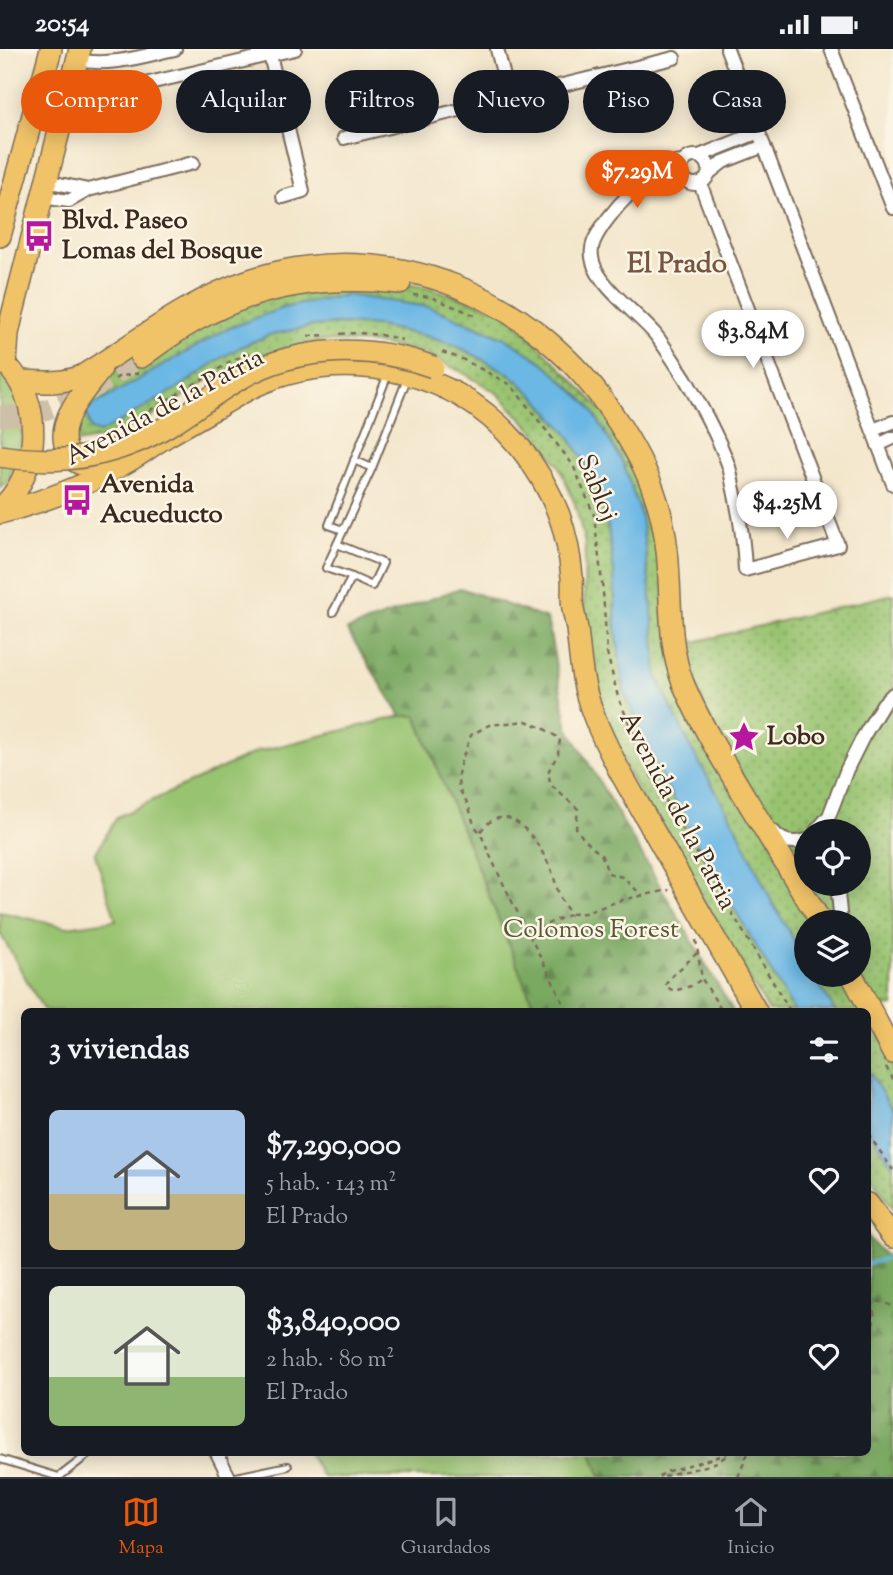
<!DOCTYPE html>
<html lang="es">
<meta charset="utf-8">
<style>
:root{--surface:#171b24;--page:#20242c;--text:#f1f3f6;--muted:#9ea1a6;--line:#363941;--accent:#ea580c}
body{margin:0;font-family:"Sorts Mill Goudy",serif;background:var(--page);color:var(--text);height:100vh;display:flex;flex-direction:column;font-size:26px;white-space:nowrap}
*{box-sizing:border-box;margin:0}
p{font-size:23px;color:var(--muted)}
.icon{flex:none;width:38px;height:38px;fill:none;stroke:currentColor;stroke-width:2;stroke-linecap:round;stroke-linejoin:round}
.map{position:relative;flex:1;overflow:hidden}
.drawer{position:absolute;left:21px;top:959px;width:850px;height:448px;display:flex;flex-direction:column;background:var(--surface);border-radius:10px;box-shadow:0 4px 18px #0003}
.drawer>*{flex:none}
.hud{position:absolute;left:21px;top:21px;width:852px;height:63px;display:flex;gap:14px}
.controls{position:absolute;left:794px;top:770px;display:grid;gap:14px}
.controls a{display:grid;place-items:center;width:77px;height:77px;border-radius:50%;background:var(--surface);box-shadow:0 4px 18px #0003;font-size:35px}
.price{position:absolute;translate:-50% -60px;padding:0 16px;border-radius:24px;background:#fff;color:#222;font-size:23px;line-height:46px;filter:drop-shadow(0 2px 4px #0008)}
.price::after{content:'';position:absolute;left:50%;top:42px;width:21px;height:16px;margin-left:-10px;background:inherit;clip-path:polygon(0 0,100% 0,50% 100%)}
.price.active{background:var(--accent);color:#fff}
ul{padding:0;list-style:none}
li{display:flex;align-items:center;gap:21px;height:175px;padding:0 28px}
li+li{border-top:2px solid var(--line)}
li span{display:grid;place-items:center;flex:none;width:196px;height:140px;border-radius:10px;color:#555}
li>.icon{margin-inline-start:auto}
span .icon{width:84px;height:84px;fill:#fffc;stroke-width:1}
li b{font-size:30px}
h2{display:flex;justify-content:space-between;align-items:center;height:84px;padding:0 28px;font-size:30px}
.chip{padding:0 24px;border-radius:32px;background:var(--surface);box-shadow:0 4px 18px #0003;font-size:24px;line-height:63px}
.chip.active{background:var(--accent);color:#fff}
.status{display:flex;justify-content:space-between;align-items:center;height:49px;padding:0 35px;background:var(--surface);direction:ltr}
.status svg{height:19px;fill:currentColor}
.dock{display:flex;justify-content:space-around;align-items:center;height:98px;border-top:2px solid var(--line);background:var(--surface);font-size:19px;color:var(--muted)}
.dock a{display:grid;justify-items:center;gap:4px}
.dock .active{color:var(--accent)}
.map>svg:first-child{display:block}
</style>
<div class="status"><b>20:54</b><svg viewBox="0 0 49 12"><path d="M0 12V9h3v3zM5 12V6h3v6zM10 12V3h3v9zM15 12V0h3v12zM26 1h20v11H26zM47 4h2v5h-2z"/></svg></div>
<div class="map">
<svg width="893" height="1428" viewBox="0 0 893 1428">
<defs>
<pattern id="forest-firs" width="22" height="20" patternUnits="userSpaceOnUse" patternTransform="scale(1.75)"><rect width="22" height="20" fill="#7aa962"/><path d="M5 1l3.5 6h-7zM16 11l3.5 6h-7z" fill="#658a50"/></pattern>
<pattern id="park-dots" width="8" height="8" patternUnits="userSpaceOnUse" patternTransform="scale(1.75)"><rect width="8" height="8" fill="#98c370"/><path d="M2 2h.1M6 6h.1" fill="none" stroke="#7d9f5b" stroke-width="1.8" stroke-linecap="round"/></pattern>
</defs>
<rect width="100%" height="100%" fill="#fcf5e5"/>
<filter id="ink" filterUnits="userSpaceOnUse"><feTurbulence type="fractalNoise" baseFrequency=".0143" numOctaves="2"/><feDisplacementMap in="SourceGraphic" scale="14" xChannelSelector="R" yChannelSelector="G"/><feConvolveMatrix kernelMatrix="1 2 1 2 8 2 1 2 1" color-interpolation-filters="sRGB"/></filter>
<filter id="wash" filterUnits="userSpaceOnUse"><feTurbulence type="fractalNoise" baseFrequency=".00686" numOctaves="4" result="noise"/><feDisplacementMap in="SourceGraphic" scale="28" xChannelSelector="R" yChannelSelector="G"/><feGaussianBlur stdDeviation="1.57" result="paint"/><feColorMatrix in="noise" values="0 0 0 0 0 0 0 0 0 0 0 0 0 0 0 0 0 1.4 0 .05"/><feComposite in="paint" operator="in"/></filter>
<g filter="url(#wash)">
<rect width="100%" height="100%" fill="#f3e6cb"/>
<g fill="#98c370" stroke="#6a7647" stroke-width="2">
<path d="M0 324 6 327 19 355 22 389 8 432 0 439Z"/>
<path d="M401 667H416L536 962H44L0 884V863L67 878 116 871 95 805 117 768 256 703Z"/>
<path d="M308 1404H592L601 1428H323Z"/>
</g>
<g fill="url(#forest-firs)" stroke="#5a6a40" stroke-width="2">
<path d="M460 539 547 570 568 679 733 962H536L416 667H401L347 581Z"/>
<path d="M868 1187 872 1193 893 1214V1428H601L592 1404H868Z"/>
</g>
<g fill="url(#park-dots)" stroke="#6a7647" stroke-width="2" fill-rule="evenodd">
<path d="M378 233 424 237 506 263 619 378 659 474 672 612 816 873H807V926H847L867 962H769L652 770 606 679 587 616 584 570 585 495 575 455 559 417 532 380 497 344 460 322 420 303 373 294 320 292 260 306 207 332 145 372 102 389 76 394 74 372 106 324 137 299 189 283 264 247Z"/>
<path d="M893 545V957L873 959 859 926V873H827L707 665 682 596ZM807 782H859V835H807Z"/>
<path d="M868 964 893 1009V1161L868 1122Z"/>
</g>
<g fill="#6cb8e5" stroke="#547182" stroke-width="2">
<path d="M347 246 430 258 505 289 544 314 589 356 623 414 641 467 651 548 657 628 691 699 737 779 772 853 807 913V926H814L835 962H794L707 813 681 764 656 717 624 643 616 580 614 523 605 457 585 413 566 383 538 350 510 325 457 297 425 287 378 277 338 275 312 277 269 286 241 298 220 310 183 336 100 384 91 381 85 361 227 280 282 259Z"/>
<path d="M868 1021 893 1062V1116L868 1080Z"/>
</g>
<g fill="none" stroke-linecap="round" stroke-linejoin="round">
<path stroke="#6cb8e5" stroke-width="3.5" d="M868 1215 890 1208"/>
</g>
</g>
<g filter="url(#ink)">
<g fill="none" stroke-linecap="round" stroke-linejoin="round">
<path stroke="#cec0a8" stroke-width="21" stroke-dasharray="21 10" stroke-linecap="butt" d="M0 367C57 368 96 337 141 308"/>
<defs>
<g id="service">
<path d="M354 411 372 419"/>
<path d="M343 481 329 476 388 325"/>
<path d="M337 495 383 514 372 537 352 528"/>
<path d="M333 563 352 528 326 519 372 419 407 330"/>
<path d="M0 1410 59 1428"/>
<path d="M59 1428 90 1404"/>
<path d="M236 1428 288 1417"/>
</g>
<g id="minor">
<path d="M497 0 509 48"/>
<path d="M727 0 893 435"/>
<path d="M831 0 893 159"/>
<path d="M270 6 303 142 283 148"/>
<path d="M77 11C110 18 143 7 175 0"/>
<path d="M67 50 106 44 295 0"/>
<path d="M344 89 674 9"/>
<circle cx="695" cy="121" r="14"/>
<path d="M699 107 759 83"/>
<path d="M683 113C653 113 605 167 594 192 591 199 591 206 593 213 599 237 638 265 655 285 666 299 675 314 685 329 701 357 717 385 728 415 731 423 732 433 734 441 740 468 744 493 745 521L838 496 700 134"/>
<path d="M709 124 723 113 764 97"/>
<path d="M46 132 88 141"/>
<path d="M42 148 69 152 88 141 193 114"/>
<path d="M873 381 893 373"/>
<path d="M878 396 893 389"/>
<path d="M773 782C782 794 794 795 807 791"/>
<path d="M816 782 829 767 847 720 863 688 883 655 893 645"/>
<path d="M837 835 841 873"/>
<path d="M217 1404 229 1428"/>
</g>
<g id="primary">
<path d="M0 187 51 0"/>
<path d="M141 308C163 292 185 276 210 264 269 234 335 227 400 234"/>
<path d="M6 315 8 285 12 267 80 0"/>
<path d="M20 332C43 333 60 335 82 327 137 293 187 252 250 231 391 184 537 248 616 370 631 393 645 417 654 443 664 470 668 501 669 530 671 565 670 601 683 634 700 675 725 715 748 753 772 793 797 833 821 873"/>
<path d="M85 416C75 414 69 409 66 399 56 370 85 342 101 320"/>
<path d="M0 460C38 427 44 361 12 322"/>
<path d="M0 464C46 452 86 437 127 413 141 405 154 395 167 387 186 376 204 366 223 355 233 349 244 342 255 337 319 307 397 312 459 346 505 373 540 416 559 466 566 485 570 507 572 528 573 538 571 549 573 560 574 567 576 573 577 580 580 605 581 629 589 653 596 677 608 699 619 721L756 962"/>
<path d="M852 926 893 1004"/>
<path d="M868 1155 893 1188"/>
</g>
</defs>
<use href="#service" stroke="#7b6c5b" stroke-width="10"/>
<use href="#minor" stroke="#7b6c5b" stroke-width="16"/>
<use href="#primary" stroke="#7b6c5b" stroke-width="24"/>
<g stroke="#7b6c5b" stroke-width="2.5" stroke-dasharray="5 5" stroke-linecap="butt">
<path d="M413 246 431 248 479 268"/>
<path d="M340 285C360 283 382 285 402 291"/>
<path d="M308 287 326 286"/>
<path d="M442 303 462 310 511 336 573 416 594 466 603 542 607 604 618 648 652 728 790 962"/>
<path d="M115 330 118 328 139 324"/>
<path d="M115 382 213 324 232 311 252 304"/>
<path d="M479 782C472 776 472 765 468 756 466 751 462 746 460 741 453 722 466 703 471 686L489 676 526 672 543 679 560 690 558 705 548 723 550 733 553 738 578 760 576 779 583 789 602 807 608 824 622 828 642 846"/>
<path d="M531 887 545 876 571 865"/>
<path d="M696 891 702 930 722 962"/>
<path d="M697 904 669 930 665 937 674 942 691 937 702 930"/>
<path d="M567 962C539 902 505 844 480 783 507 746 536 789 549 816 555 827 556 841 562 852 564 857 568 861 571 865L585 864 622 851 668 841 669 842"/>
<path d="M886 1018 893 1030"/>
<path d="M868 1085 893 1121"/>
<path d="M868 1249C877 1254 884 1251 893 1258"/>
<path d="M868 1285 875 1270 872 1252"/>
<path d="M659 1428 665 1423 727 1405"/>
<path d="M664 1428 668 1426C684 1421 719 1418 728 1404"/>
<path d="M738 1428 748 1404"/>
</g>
<use href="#service" stroke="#fff" stroke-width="6"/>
<use href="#minor" stroke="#fff" stroke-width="12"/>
<use href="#primary" stroke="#f0c369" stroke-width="21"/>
<defs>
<path id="primary-bridge" d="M0 407C45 414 88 412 131 395 172 380 204 350 241 329 299 296 371 295 433 318"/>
</defs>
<use href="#primary-bridge" stroke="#7b6c5b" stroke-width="24" stroke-linecap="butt"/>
<use href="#primary-bridge" stroke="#f0c369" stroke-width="21"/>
</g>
</g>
<defs>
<symbol id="bus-bare" viewBox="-9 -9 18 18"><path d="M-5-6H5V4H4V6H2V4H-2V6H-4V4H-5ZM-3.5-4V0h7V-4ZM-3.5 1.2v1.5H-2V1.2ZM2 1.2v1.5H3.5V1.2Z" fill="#b5179e" stroke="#fcf5e5" stroke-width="2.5" paint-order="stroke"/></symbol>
<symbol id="sight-bare" viewBox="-9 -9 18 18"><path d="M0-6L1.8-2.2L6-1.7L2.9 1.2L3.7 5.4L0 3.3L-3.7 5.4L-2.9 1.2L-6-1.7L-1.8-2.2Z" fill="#b5179e" stroke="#fcf5e5" stroke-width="2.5" paint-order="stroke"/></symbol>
</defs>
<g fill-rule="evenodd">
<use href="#bus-bare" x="17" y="165" width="44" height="44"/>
<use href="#bus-bare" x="55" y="429" width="44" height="44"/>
<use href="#sight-bare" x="722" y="666" width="44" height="44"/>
</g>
<g text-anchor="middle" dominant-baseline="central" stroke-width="5" stroke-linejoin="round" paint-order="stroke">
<g font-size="26" font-weight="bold" fill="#3b2a1e" stroke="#fcf5e5" text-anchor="start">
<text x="62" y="172">Blvd. Paseo<tspan x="62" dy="30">Lomas del Bosque</tspan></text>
<text x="100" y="436">Avenida<tspan x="100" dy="30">Acueducto</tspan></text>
<text x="767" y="688">Lobo</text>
</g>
<g font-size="26" fill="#3b2a1e" stroke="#fcf5e5">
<text transform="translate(165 359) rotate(-28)">Avenida de la Patria</text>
<text transform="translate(596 439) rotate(68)">Sabloj</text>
<text transform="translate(677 762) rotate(62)">Avenida de la Patria</text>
</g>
<g font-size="26" fill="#575837" stroke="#fcf5e5">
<text x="591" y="881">Colomos Forest</text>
</g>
<g font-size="28" font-weight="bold" fill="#765541" stroke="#fcf5e5">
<text x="677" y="216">El Prado</text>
</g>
</g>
</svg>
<div class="controls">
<a><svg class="icon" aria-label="locate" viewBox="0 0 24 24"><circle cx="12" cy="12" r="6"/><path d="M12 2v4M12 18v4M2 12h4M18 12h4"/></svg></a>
<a><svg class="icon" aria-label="layers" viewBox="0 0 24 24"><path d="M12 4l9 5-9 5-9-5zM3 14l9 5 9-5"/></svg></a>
</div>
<b class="price active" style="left:637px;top:161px">$7.29M</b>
<b class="price" style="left:753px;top:321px">$3.84M</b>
<b class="price" style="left:787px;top:492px">$4.25M</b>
<div class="hud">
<a class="chip active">Comprar</a>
<a class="chip">Alquilar</a>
<a class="chip">Filtros</a>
<a class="chip">Nuevo</a>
<a class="chip">Piso</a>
<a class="chip">Casa</a>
</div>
<section class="drawer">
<h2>3 viviendas<svg class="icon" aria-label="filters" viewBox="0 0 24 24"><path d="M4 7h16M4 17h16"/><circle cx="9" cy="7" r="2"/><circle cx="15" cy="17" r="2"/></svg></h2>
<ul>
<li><span style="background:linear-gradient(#a9c7e8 60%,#c2b280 0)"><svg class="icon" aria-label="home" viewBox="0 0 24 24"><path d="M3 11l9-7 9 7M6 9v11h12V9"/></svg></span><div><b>$7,290,000</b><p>5 hab. · 143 m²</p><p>El Prado</p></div><svg class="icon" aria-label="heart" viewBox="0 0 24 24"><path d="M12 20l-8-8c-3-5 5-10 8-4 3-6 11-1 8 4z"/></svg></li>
<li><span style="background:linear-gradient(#dfe7d0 65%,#8fb573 0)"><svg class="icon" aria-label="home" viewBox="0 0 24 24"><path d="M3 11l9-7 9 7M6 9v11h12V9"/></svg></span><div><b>$3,840,000</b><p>2 hab. · 80 m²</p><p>El Prado</p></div><svg class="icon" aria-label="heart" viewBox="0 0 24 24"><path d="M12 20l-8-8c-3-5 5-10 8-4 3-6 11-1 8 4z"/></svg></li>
</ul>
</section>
</div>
<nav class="dock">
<a class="active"><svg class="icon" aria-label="map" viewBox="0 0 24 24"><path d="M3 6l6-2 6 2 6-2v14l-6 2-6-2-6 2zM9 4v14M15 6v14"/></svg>Mapa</a>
<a><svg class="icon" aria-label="saved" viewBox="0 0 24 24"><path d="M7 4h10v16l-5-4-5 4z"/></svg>Guardados</a>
<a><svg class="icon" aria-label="home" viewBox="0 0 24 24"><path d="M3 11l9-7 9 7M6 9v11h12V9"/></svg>Inicio</a>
</nav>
